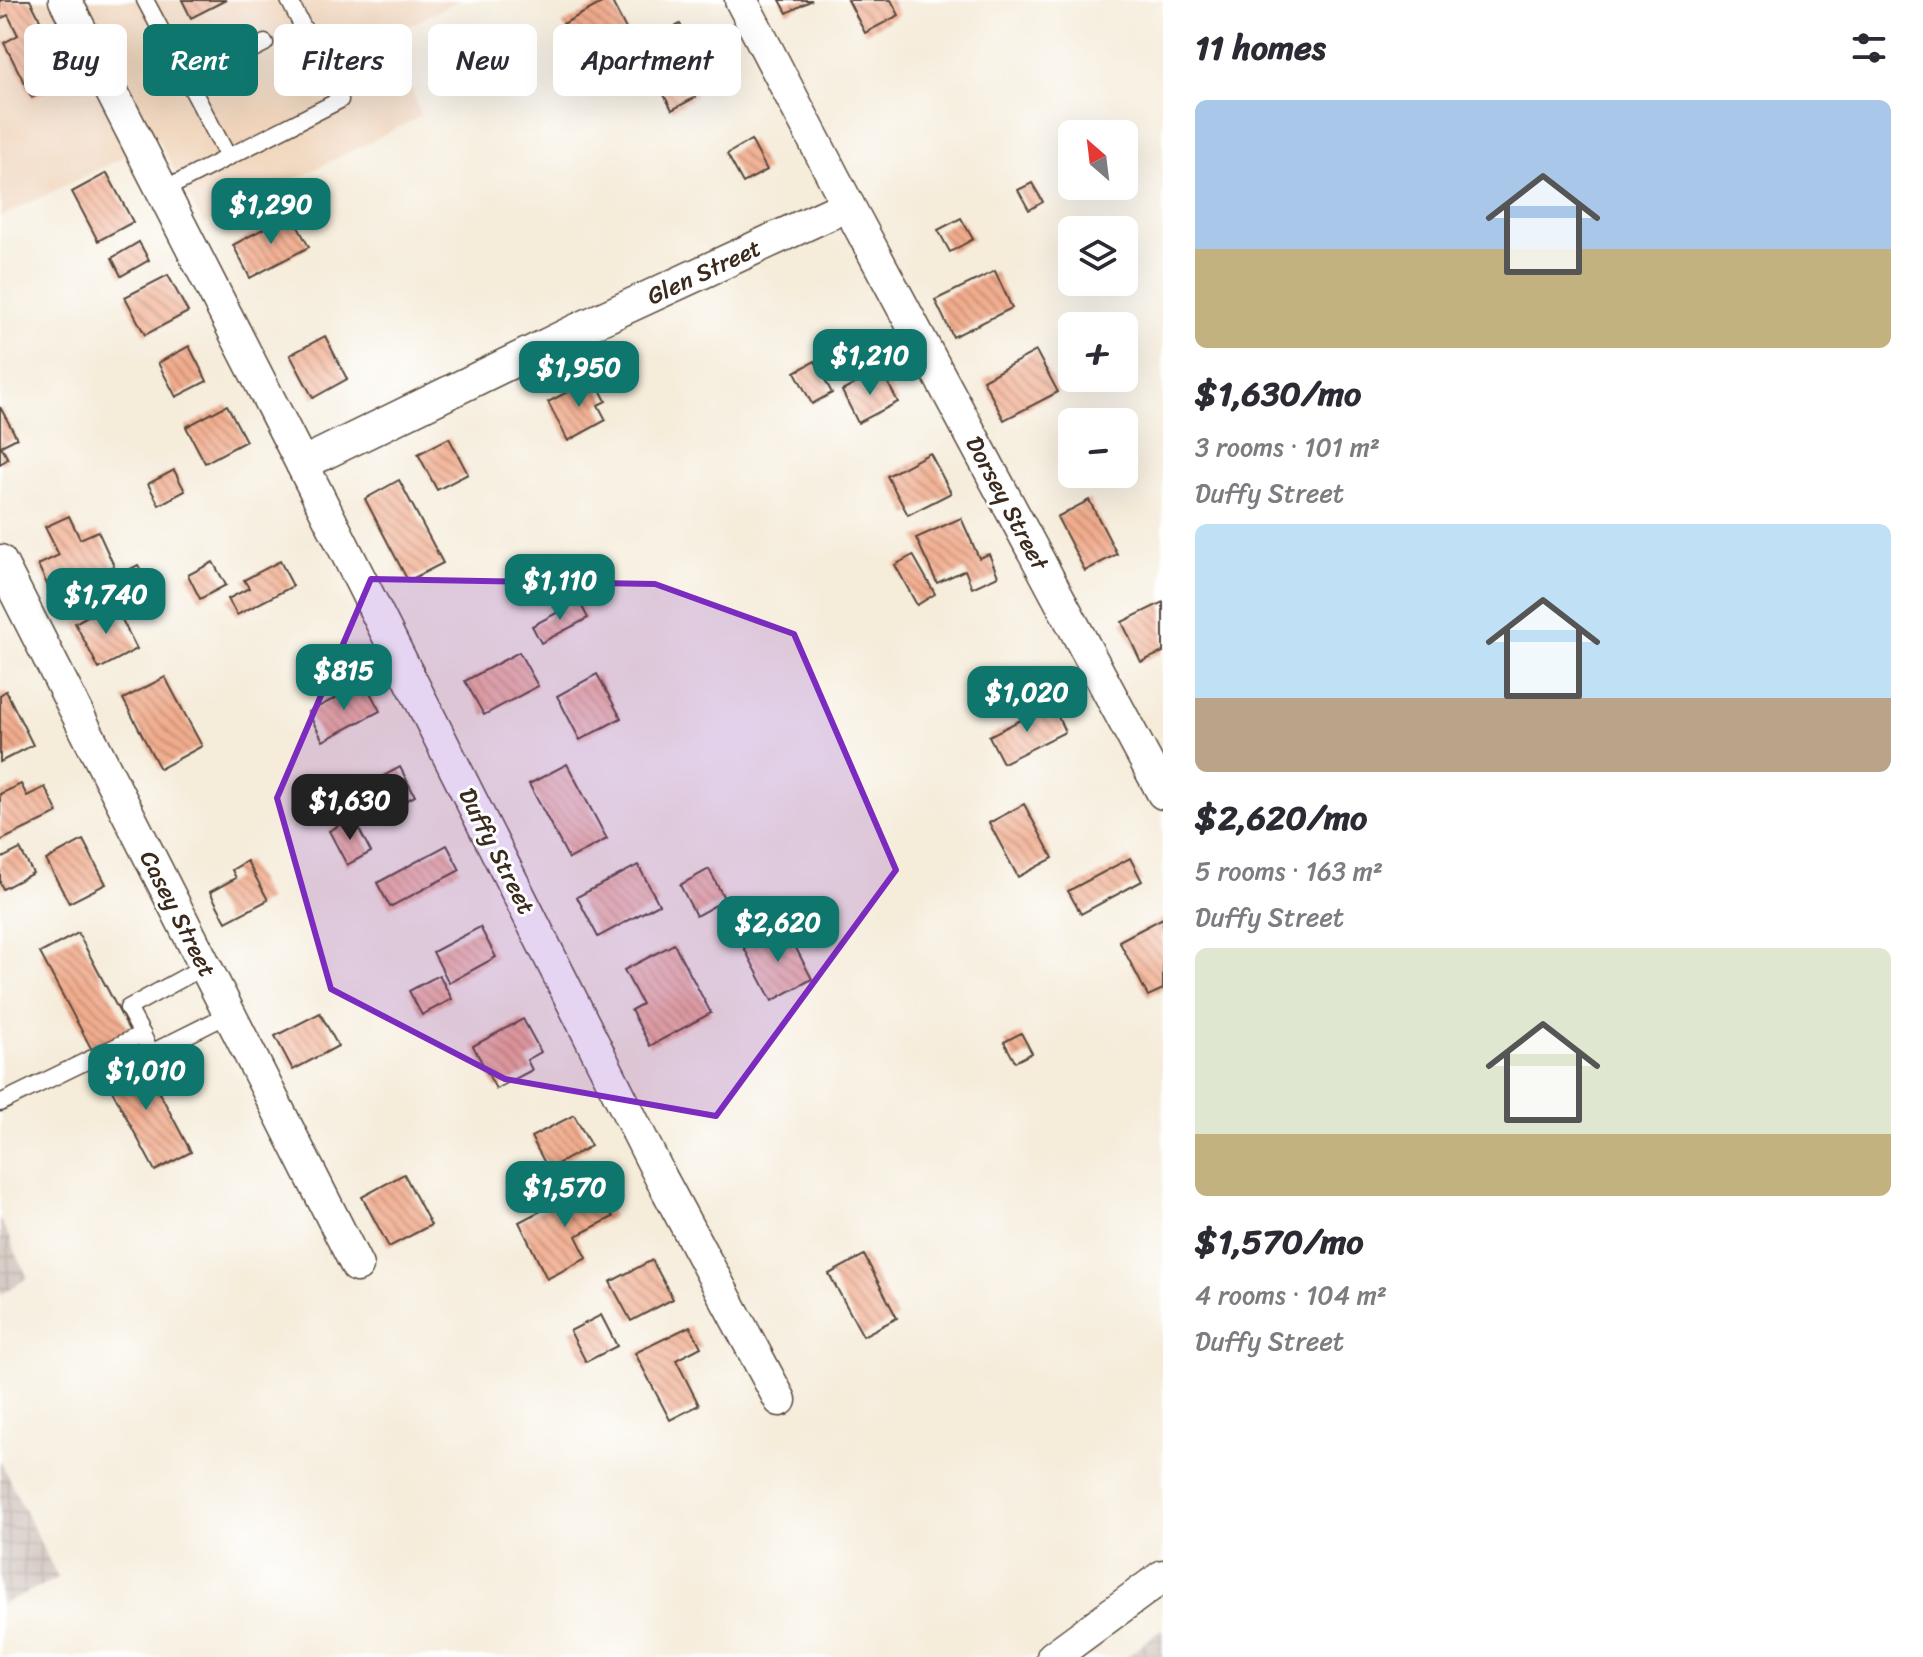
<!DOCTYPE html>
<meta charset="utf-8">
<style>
:root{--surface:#fff;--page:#f2f2f3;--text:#2b2b33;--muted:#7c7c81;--accent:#0f766e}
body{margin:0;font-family:Sriracha,sans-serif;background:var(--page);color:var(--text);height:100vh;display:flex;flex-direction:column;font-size:30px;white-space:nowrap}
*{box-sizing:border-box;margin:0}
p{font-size:26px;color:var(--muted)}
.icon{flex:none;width:44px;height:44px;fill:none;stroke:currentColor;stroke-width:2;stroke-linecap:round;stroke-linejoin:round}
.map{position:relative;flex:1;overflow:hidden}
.side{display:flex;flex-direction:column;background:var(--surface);width:760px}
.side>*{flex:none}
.guide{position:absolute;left:24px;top:24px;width:760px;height:72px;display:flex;gap:16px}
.needle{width:52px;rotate:332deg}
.tools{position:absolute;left:1058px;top:120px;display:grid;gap:16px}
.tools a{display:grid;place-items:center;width:80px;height:80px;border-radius:12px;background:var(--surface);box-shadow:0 8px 32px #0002;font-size:40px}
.price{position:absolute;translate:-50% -68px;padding:0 18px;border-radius:16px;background:var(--accent);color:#fff;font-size:26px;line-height:52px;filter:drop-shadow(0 2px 4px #0008)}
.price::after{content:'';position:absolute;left:50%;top:48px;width:24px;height:18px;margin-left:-12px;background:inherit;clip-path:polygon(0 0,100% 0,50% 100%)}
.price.selected{background:#222;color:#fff}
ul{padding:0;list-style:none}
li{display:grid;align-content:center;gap:16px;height:424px;padding:0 32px}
li span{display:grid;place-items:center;height:248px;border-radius:12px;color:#555}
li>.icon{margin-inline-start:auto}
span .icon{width:144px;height:144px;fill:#fffc;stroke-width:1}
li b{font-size:34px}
h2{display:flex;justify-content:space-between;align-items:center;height:96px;padding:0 32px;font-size:34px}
.pill{padding:0 28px;border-radius:12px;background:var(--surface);box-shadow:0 8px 32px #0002;font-size:28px;line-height:72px}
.pill.selected{background:var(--accent);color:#fff}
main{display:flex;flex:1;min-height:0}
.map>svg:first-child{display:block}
</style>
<main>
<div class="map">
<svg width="1163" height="1657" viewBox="0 0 1163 1657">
<defs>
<pattern id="industrial-grid" width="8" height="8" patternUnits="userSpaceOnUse" patternTransform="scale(2)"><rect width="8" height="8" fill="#cec1b9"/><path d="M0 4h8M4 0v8" fill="none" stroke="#b2a69f"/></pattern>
<pattern id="building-back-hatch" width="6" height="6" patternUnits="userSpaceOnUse" patternTransform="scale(2)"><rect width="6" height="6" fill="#f1ac8d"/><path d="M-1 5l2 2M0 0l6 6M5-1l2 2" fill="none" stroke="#c48c73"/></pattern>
</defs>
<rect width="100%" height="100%" fill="#fff"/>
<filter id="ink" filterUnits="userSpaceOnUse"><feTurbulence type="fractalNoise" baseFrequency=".0125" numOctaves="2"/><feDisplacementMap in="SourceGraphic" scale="16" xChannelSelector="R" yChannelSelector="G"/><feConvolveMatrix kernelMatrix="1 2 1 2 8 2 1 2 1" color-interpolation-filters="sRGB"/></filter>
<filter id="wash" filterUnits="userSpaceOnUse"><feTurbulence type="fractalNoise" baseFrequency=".006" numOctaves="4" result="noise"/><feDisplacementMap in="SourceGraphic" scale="32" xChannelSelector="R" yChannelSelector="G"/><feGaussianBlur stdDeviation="1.8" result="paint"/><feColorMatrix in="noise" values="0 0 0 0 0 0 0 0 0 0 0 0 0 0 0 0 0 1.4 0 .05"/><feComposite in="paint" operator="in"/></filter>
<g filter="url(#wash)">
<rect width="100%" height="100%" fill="#f5ecda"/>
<path fill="#f0d5bc" d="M0 0H458L393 35 421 116 204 225 157 137 120 159 0 217Z"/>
<g fill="url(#industrial-grid)">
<path d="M0 1219 28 1278 0 1295Z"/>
<path d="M0 1461 58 1578 0 1605Z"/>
<path d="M1163 1628V1657H1126Z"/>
</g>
<g id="blocks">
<g fill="url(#building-back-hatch)">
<path d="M0 0H30L70 78 32 98 4 43 18 35 8 15 0 19Z"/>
<path d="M182 0H226L191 18Z"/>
<path d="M607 0H611L627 31 580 56 563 24Z"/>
<path d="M780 0H812L787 13Z"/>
<path d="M848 0H891L899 15 865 33Z"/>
<path d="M680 24 701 64 684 73 696 97 672 110 638 46Z"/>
<path d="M751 140 767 170 743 183 727 154Z"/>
<path d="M107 173 133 222 98 241 72 192Z"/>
<path d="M1032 183 1043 202 1029 210 1018 190Z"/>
<path d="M291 214 309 247 250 278 233 245Z"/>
<path d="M961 218 973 239 950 252 938 230Z"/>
<path d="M139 242 149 260 121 276 112 258Z"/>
<path d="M995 271 1012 308 953 337 935 300Z"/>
<path d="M168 275 188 312 145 335 125 297Z"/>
<path d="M325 336 347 379 313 398 290 355Z"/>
<path d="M189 346 207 381 176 397 158 363Z"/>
<path d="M1036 351 1058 392 1004 420 983 380Z"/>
<path d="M815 361 832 393 812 404 795 372Z"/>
<path d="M881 370 898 402 858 423 842 391Z"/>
<path d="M594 378 606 401 598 405 606 420 568 441 548 402Z"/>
<path d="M227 405 246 441 205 463 186 427Z"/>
<path d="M0 407 17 438 1 446 8 459 0 464Z"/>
<path d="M449 438 468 474 437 490 418 454Z"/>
<path d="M930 453 951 493 908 515 887 476Z"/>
<path d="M174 470 185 491 159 505 148 484Z"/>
<path d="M399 480 443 563 408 581 365 499Z"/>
<path d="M1089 500 1117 554 1085 571 1057 517Z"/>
<path d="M69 516 80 539 98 531 114 566 52 595 38 565 59 555 45 527Z"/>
<path d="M961 518 979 558 989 554 998 576 972 588 965 570 937 583 916 538Z"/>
<path d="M913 555 935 594 917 605 895 565Z"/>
<path d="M280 561 293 586 237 615 228 599 249 588 244 580Z"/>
<path d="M213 562 226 585 200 599 188 575Z"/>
<path d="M138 565 148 584 119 599 109 580Z"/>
<path d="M579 601 588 618 541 643 532 626Z"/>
<path d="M113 602 137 649 99 669 75 623Z"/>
<path d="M1163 602V652L1141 662 1122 622Z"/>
<path d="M519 652 538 686 484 715 465 681Z"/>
<path d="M597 674 621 718 580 740 557 696Z"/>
<path d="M165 677 202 746 160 769 123 699Z"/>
<path d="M365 683 380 711 323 741 308 712Z"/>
<path d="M6 691 33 745 0 762V695Z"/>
<path d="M1052 704 1065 732 1003 763 989 736Z"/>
<path d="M567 764 607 839 569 859 529 784Z"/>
<path d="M400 767 415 796 367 822 352 793Z"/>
<path d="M21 784 27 796 45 787 58 813 0 841V794Z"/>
<path d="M1024 804 1053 858 1018 877 989 823Z"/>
<path d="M353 818 371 852 347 865 329 831Z"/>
<path d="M83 840 106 884 69 903 46 860Z"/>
<path d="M447 845 460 870 390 907 377 883Z"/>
<path d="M20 849 33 873 3 889 0 883V859Z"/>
<path d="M1130 858 1142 881 1081 914 1068 891Z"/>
<path d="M247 861 268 900 226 922 210 892 236 878 232 870Z"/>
<path d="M638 865 659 904 598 937 577 897Z"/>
<path d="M709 869 725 900 696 916 680 885Z"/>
<path d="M1163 918V989L1148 996 1119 941Z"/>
<path d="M480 927 496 957 449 983 433 952Z"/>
<path d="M785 927 812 979 772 1001 744 948Z"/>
<path d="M78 933 130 1032 93 1052 40 953Z"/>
<path d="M674 944 711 1013 650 1046 631 1010 642 1004 624 970Z"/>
<path d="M439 975 452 999 422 1015 409 991Z"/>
<path d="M320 1013 338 1046 293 1070 275 1036Z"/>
<path d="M523 1019 541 1052 527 1060 532 1070 496 1089 473 1046Z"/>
<path d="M1021 1033 1032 1053 1015 1062 1004 1042Z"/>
<path d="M138 1052 191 1152 155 1171 102 1072Z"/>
<path d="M574 1115 591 1146 548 1169 531 1137Z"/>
<path d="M404 1174 431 1225 389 1247 362 1197Z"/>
<path d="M595 1183 613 1217 576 1236 587 1258 547 1279 519 1222Z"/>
<path d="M864 1255 897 1318 863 1336 829 1274Z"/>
<path d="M652 1260 673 1299 631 1321 610 1282Z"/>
<path d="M601 1315 617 1346 586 1362 570 1331Z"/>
<path d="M690 1326 701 1347 676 1360 699 1405 670 1420 635 1353Z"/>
</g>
</g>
</g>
<g filter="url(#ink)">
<use href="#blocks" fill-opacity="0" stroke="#57473a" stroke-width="2"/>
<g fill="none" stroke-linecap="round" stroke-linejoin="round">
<defs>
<g id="service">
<path d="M145 0 228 157"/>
<path d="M188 82 265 43"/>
<path d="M162 191 340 100 289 0"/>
<path d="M142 1034 151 1053 229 1014"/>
<path d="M0 1103 142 1034 128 1008 205 966"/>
</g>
<g id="minor">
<path d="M65 0 302 464 661 1178 780 1400"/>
<path d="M741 0 848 205 1163 793"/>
<path d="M302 464 575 331 848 205"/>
<path d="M0 561 357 1266"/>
<path d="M1053 1657 1163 1576"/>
</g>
</defs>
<use href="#service" stroke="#57473a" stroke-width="19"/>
<use href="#minor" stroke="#57473a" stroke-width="35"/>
<use href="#service" stroke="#fff" stroke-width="16"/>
<use href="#minor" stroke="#fff" stroke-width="32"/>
</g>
</g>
<path fill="#7b2cbf" fill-opacity="0.2" stroke="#7b2cbf" stroke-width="6" stroke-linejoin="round" d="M371 579 655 584 794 634 896 870 716 1116 505 1079 331 989 277 798Z"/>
<g text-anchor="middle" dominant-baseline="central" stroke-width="6" stroke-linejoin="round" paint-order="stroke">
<g font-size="24" fill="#3b2a1e" stroke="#fff">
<text transform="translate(704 272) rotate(-25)">Glen Street</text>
<text transform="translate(1007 503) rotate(62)">Dorsey Street</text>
<text transform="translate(497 851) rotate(63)">Duffy Street</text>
<text transform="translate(178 914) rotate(63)">Casey Street</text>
</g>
</g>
</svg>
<div class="tools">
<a><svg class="needle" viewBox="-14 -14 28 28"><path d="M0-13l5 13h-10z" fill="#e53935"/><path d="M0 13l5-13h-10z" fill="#7c7c81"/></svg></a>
<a><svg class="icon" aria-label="layers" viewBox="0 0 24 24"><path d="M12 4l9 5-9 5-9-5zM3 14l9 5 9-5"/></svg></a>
<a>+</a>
<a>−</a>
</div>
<b class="price" style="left:271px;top:246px">$1,290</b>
<b class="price" style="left:870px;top:397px">$1,210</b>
<b class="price" style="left:579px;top:409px">$1,950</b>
<b class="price" style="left:560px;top:622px">$1,110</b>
<b class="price" style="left:106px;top:636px">$1,740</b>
<b class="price" style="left:344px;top:712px">$815</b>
<b class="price" style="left:1027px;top:734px">$1,020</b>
<b class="price selected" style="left:350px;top:842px">$1,630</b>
<b class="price" style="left:778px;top:964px">$2,620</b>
<b class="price" style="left:146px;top:1112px">$1,010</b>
<b class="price" style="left:565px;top:1229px">$1,570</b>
<div class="guide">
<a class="pill">Buy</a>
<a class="pill selected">Rent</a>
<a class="pill">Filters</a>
<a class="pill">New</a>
<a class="pill">Apartment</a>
</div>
</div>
<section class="side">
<h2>11 homes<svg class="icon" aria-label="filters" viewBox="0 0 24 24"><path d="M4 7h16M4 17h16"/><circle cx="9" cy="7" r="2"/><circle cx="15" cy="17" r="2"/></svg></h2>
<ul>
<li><span style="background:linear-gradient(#a9c7e8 60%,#c2b280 0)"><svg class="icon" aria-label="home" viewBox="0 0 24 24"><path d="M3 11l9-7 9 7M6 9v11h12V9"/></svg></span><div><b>$1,630/mo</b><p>3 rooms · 101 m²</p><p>Duffy Street</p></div></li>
<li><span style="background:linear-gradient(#bfe0f5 70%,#b9a48a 0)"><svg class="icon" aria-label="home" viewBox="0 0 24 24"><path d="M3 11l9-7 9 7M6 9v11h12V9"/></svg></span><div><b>$2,620/mo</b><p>5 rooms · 163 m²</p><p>Duffy Street</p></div></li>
<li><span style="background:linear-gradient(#dfe7d0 75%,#c2b280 0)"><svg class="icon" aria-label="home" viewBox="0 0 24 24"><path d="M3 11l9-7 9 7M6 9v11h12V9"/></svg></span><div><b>$1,570/mo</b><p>4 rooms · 104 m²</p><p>Duffy Street</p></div></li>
</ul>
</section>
</main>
